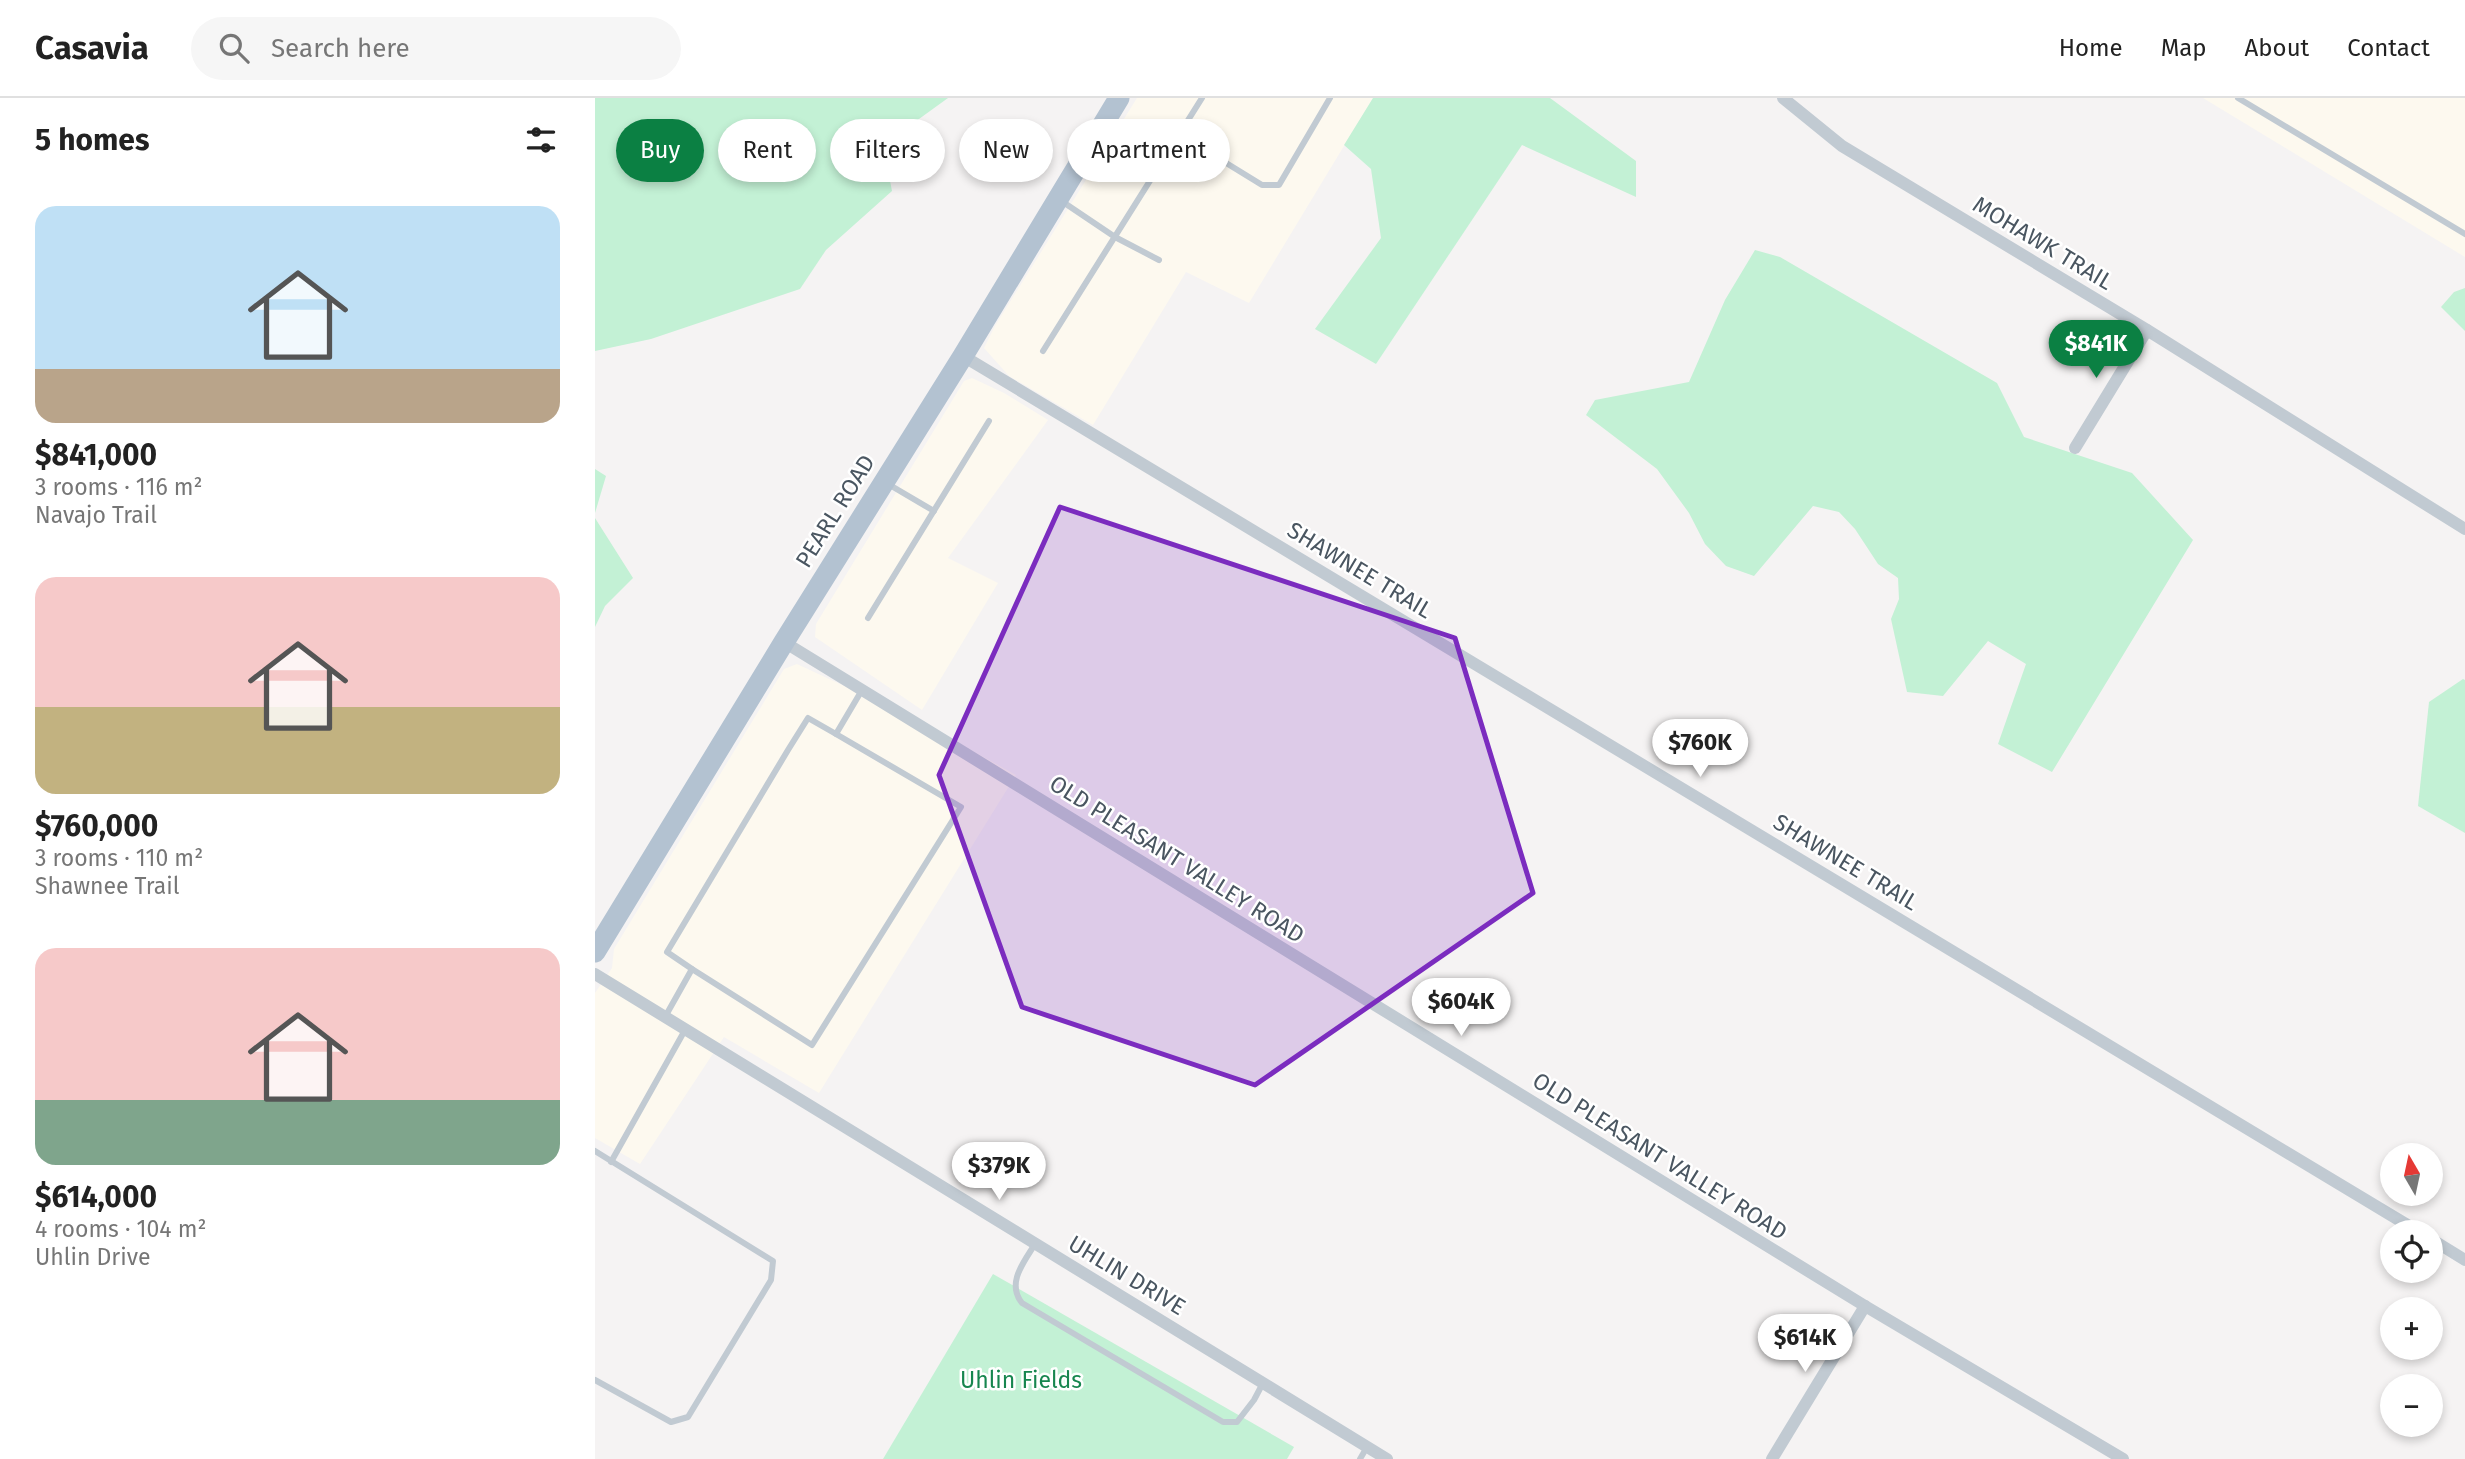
<!DOCTYPE html>
<meta charset="utf-8">
<style>
:root{--surface:#fff;--page:#f6f6f6;--text:#222;--muted:#767676;--line:#e0e0e0;--accent:#0b8043}
body{margin:0;font-family:"Fira Sans",sans-serif;background:var(--page);color:var(--text);height:100vh;display:flex;flex-direction:column;font-size:26px;white-space:nowrap}
*{box-sizing:border-box;margin:0}
p{font-size:23px;color:var(--muted)}
.icon{flex:none;width:38px;height:38px;fill:none;stroke:currentColor;stroke-width:2;stroke-linecap:round;stroke-linejoin:round}
.map{position:relative;flex:1;overflow:hidden}
.side{display:flex;flex-direction:column;background:var(--surface);width:595px}
.side>*{flex:none}
.top-card{position:absolute;left:21px;top:21px;width:665px;height:63px;display:flex;gap:14px}
.needle{width:46px;rotate:351deg}
.buttons{position:absolute;left:1785px;top:1045px;display:grid;gap:14px}
.buttons a{display:grid;place-items:center;width:63px;height:63px;border-radius:50%;background:var(--surface);box-shadow:0 4px 10px #0003;font-size:35px}
.price{position:absolute;translate:-50% -60px;padding:0 16px;border-radius:24px;background:#fff;color:#222;font-size:23px;line-height:46px;filter:drop-shadow(0 2px 4px #0008)}
.price::after{content:'';position:absolute;left:50%;top:42px;width:21px;height:16px;margin-left:-10px;background:inherit;clip-path:polygon(0 0,100% 0,50% 100%)}
.price.on{background:var(--accent);color:#fff}
ul{padding:0;list-style:none}
li{display:grid;align-content:center;gap:14px;height:371px;padding:0 35px}
li span{display:grid;place-items:center;height:217px;border-radius:21px;color:#555}
li>.icon{margin-inline-start:auto}
span .icon{width:126px;height:126px;fill:#fffc;stroke-width:1}
li b{font-size:30px}
h2{display:flex;justify-content:space-between;align-items:center;height:84px;padding:0 35px;font-size:30px}
.chip{padding:0 24px;border-radius:32px;background:var(--surface);box-shadow:0 4px 10px #0003;font-size:24px;line-height:63px}
.chip.on{background:var(--accent);color:#fff}
header{display:flex;align-items:center;gap:42px;box-sizing:border-box;height:98px;padding:0 35px;background:var(--surface);border-bottom:2px solid var(--line)}
header strong{font-size:33px}
nav{display:flex;gap:38px;margin-inline-start:auto;font-size:24px}
.search{width:490px;height:63px;background:var(--page);display:flex;align-items:center;gap:18px;box-sizing:border-box;padding:0 24px;border-radius:38px;color:var(--muted);font-size:26px}
main{display:flex;flex:1;min-height:0}
.map>svg:first-child{display:block}
</style>
<header>
<strong>Casavia</strong>
<div class="search"><svg class="icon" aria-label="search" viewBox="0 0 24 24"><circle cx="10" cy="10" r="6"/><path d="M15 15l6 6"/></svg>Search here</div>
<nav><a>Home</a><a>Map</a><a>About</a><a>Contact</a></nav>
</header>
<main>
<section class="side">
<h2>5 homes<svg class="icon" aria-label="filters" viewBox="0 0 24 24"><path d="M4 7h16M4 17h16"/><circle cx="9" cy="7" r="2"/><circle cx="15" cy="17" r="2"/></svg></h2>
<ul>
<li><span style="background:linear-gradient(#bfe0f5 75%,#b9a48a 0)"><svg class="icon" aria-label="home" viewBox="0 0 24 24"><path d="M3 11l9-7 9 7M6 9v11h12V9"/></svg></span><div><b>$841,000</b><p>3 rooms · 116 m²</p><p>Navajo Trail</p></div></li>
<li><span style="background:linear-gradient(#f6c9c9 60%,#c2b280 0)"><svg class="icon" aria-label="home" viewBox="0 0 24 24"><path d="M3 11l9-7 9 7M6 9v11h12V9"/></svg></span><div><b>$760,000</b><p>3 rooms · 110 m²</p><p>Shawnee Trail</p></div></li>
<li><span style="background:linear-gradient(#f6c9c9 70%,#7fa58c 0)"><svg class="icon" aria-label="home" viewBox="0 0 24 24"><path d="M3 11l9-7 9 7M6 9v11h12V9"/></svg></span><div><b>$614,000</b><p>4 rooms · 104 m²</p><p>Uhlin Drive</p></div></li>
</ul>
</section>
<div class="map">
<svg width="1870" height="1361" viewBox="0 0 1870 1361">
<rect width="100%" height="100%" fill="#f5f3f3"/>
<g fill="#fdf9ef">
<path d="M542 0H778L654 205 591 174 498 327 414 278 389 250 400 228Z"/>
<path d="M1608 0H1870V159Z"/>
<path d="M377 280 409 295 453 322 353 460 403 485 327 612 220 539 221 526 369 283Z"/>
<path d="M202 566 322 622 421 677 224 995 129 939 45 1066 0 1040V895L17 870 19 851 189 571Z"/>
</g>
<g fill="#c3f1d5">
<path d="M0 0H353L288 47 297 93 231 152 205 191 56 241 0 253Z"/>
<path d="M778 0H955L1041 63V99L927 47 781 266 720 231 786 140 776 71 749 47Z"/>
<path d="M1160 152 1185 159 1402 285 1429 339 1537 375 1598 442 1457 674 1403 646 1431 566 1393 543 1348 598 1312 594 1296 521 1304 501 1303 480 1283 466 1260 431 1244 414 1218 408 1159 478 1131 468 1110 446 1094 415 1062 371 991 317 1000 302 1094 284 1130 202Z"/>
<path d="M1870 190V233L1846 209 1859 194Z"/>
<path d="M0 371 11 378 0 415Z"/>
<path d="M0 420 38 480 10 508 0 529Z"/>
<path d="M1868 581 1870 582V735L1823 708 1834 604Z"/>
<path d="M398 1176 699 1349 692 1361H288Z"/>
</g>
<g fill="none" stroke-linecap="round" stroke-linejoin="round">
<g stroke="#c1cad2" stroke-width="6">
<path d="M1643 0 1870 136"/>
<path d="M584 36 667 87H684L735 0"/>
<path d="M465 102 520 139 564 162"/>
<path d="M448 253 607 0"/>
<path d="M293 386 339 413"/>
<path d="M273 520 394 323"/>
<path d="M97 871 72 854 193 652 213 620 241 636"/>
<path d="M70 919 97 871 217 947 366 709 241 636 267 592"/>
<path d="M0 1053 178 1163 176 1182 93 1319 76 1324 0 1282"/>
<path d="M16 1064 90 932"/>
<path d="M440 1146C429 1164 411 1185 427 1205L628 1324H642L659 1302 668 1285"/>
<path d="M765 1361 772 1349"/>
</g>
<g stroke="#c1cad2" stroke-width="12">
<path d="M1188 0 1247 48 1552 232 1870 431"/>
<path d="M368 258 1824 1134"/>
<path d="M1480 350 1552 232"/>
<path d="M189 544 1270 1208 1528 1361"/>
<path d="M0 876 792 1361"/>
<path d="M1836 1141 1870 1162"/>
<path d="M1177 1361 1270 1208"/>
</g>
<path stroke="#b3c2d1" stroke-width="21" d="M0 854 189 544 368 258 524 0"/>
</g>
<path fill="#7b2cbf" fill-opacity="0.2" stroke="#7b2cbf" stroke-width="5" stroke-linejoin="round" d="M465 409 860 540 938 795 660 987 427 909 344 677Z"/>
<g text-anchor="middle" dominant-baseline="central" stroke-width="5" stroke-linejoin="round" paint-order="stroke">
<g font-size="23" fill="#4a5661" stroke="#fff">
<text transform="translate(1448 145) rotate(31)">MOHAWK TRAIL</text>
<text transform="translate(240 413) rotate(-58)">PEARL ROAD</text>
<text transform="translate(765 472) rotate(31)">SHAWNEE TRAIL</text>
<text transform="translate(582 761) rotate(32)">OLD PLEASANT VALLEY ROAD</text>
<text transform="translate(1251 764) rotate(31)">SHAWNEE TRAIL</text>
<text transform="translate(1065 1058) rotate(32)">OLD PLEASANT VALLEY ROAD</text>
<text transform="translate(532 1177) rotate(31)">UHLIN DRIVE</text>
</g>
<g font-size="23" fill="#17864f" stroke="#fff">
<text x="426" y="1282">Uhlin Fields</text>
</g>
</g>
</svg>
<div class="buttons">
<a><svg class="needle" viewBox="-14 -14 28 28"><path d="M0-13l5 13h-10z" fill="#e53935"/><path d="M0 13l5-13h-10z" fill="#767676"/></svg></a>
<a><svg class="icon" aria-label="locate" viewBox="0 0 24 24"><circle cx="12" cy="12" r="6"/><path d="M12 2v4M12 18v4M2 12h4M18 12h4"/></svg></a>
<a>+</a>
<a>−</a>
</div>
<b class="price on" style="left:1501px;top:282px">$841K</b>
<b class="price" style="left:1105px;top:681px">$760K</b>
<b class="price" style="left:866px;top:940px">$604K</b>
<b class="price" style="left:404px;top:1104px">$379K</b>
<b class="price" style="left:1210px;top:1276px">$614K</b>
<div class="top-card">
<a class="chip on">Buy</a>
<a class="chip">Rent</a>
<a class="chip">Filters</a>
<a class="chip">New</a>
<a class="chip">Apartment</a>
</div>
</div>
</main>
